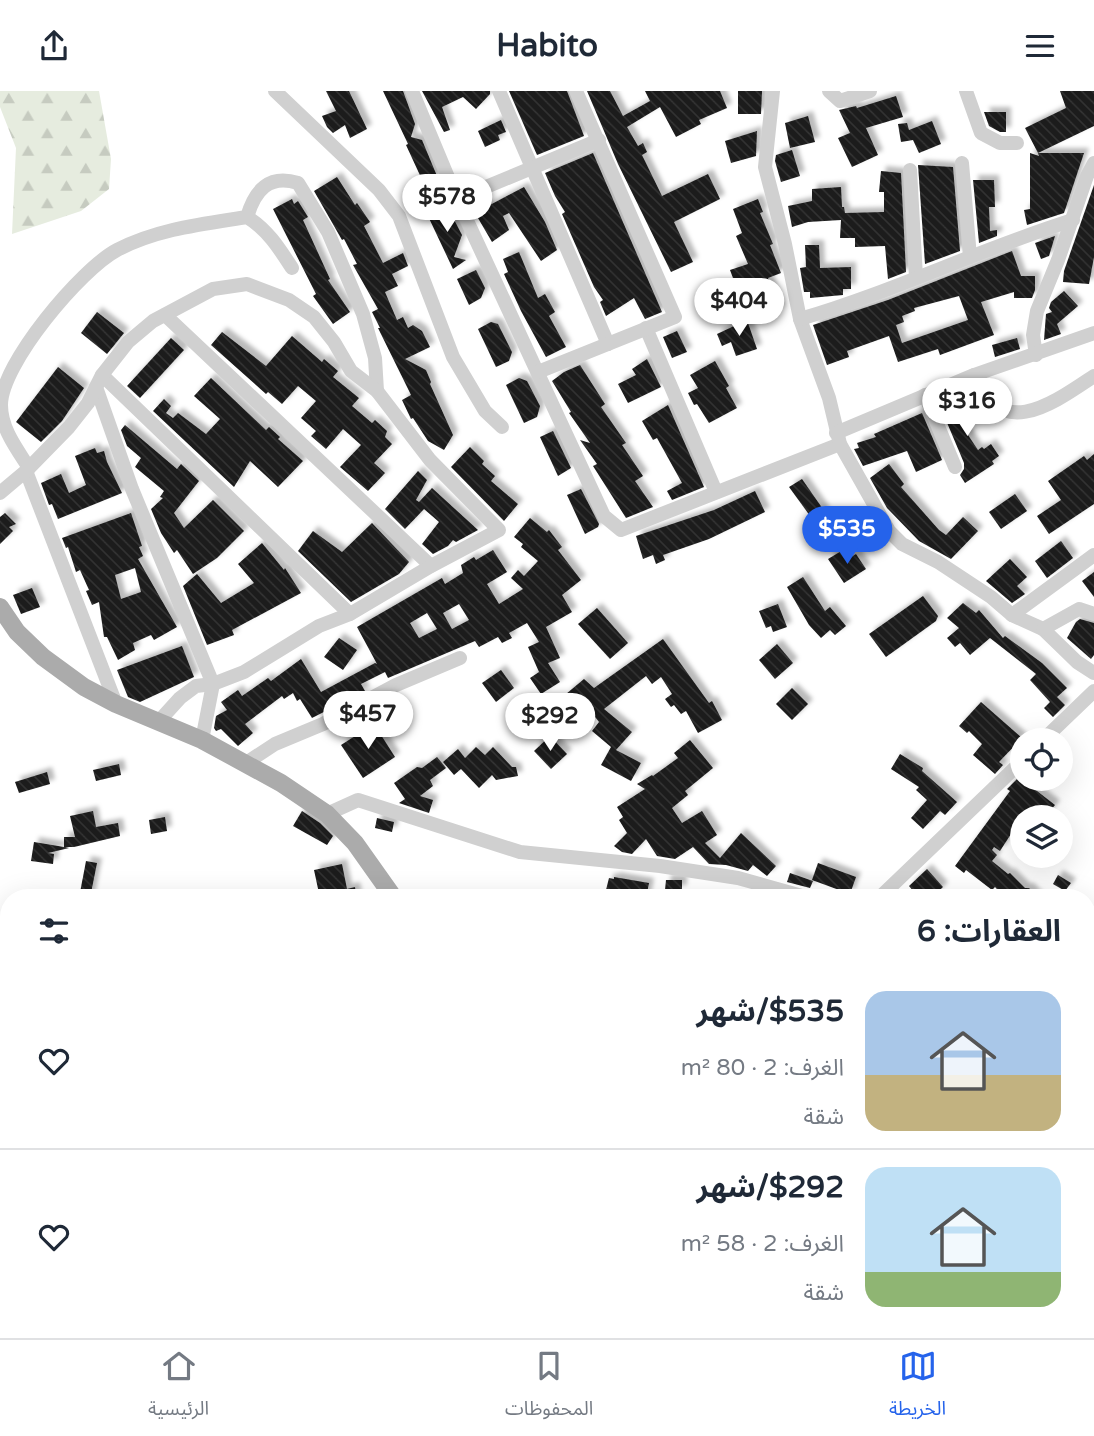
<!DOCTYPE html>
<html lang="ar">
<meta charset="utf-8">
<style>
:root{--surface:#fff;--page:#f2f2f3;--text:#1f2937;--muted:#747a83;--line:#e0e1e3;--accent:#2563eb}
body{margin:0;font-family:"Varela Round","Noto Sans Arabic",sans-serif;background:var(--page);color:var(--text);direction:rtl;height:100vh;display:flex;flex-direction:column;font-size:26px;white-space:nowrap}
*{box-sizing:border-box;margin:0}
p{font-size:23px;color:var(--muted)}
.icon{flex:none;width:38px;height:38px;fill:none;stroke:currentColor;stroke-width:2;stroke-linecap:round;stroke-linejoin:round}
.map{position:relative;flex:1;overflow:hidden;direction:ltr}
.side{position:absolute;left:0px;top:798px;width:1096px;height:450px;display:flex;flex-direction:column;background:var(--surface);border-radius:28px 28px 0 0;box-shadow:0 7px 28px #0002;direction:rtl}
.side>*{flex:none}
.fabs{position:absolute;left:1010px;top:637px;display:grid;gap:14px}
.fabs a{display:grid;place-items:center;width:63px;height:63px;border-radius:50%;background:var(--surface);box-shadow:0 7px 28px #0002;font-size:35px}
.price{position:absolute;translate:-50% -60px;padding:0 16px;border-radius:24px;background:#fff;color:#222;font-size:23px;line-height:46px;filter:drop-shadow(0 2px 4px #0008)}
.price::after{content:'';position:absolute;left:50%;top:42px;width:21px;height:16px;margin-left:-10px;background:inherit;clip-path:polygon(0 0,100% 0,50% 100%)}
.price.selected{background:var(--accent);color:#fff}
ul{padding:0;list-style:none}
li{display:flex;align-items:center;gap:21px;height:175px;padding:0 35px}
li+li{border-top:2px solid var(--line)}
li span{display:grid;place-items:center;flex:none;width:196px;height:140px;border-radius:21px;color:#555}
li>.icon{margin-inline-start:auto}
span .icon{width:84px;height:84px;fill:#fffc;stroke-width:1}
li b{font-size:30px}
h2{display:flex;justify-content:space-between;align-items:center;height:84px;padding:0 35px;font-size:30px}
header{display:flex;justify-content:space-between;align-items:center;height:91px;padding:0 35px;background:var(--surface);font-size:32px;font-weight:700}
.tabs{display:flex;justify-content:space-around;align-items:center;height:98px;border-top:2px solid var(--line);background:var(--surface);font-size:19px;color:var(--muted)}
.tabs a{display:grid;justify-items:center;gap:4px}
.tabs .selected{color:var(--accent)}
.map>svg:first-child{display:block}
</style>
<header><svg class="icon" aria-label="menu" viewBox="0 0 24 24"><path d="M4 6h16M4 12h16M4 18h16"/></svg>Habito<svg class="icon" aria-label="share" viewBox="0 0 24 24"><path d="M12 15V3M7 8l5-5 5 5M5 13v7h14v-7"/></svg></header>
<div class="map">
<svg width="1094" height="1247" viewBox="0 0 1094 1247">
<defs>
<pattern id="forest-firs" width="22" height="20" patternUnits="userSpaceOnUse" patternTransform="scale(1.75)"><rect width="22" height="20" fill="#e6ecdf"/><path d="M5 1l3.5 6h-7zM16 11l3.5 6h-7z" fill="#c6cbc0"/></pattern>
<pattern id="building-back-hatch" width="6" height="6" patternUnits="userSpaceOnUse" patternTransform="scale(1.75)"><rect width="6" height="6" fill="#1a1a1a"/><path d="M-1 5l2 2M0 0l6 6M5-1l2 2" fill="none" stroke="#333"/></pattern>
<filter id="shadow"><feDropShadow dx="5" dy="-5" stdDeviation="2" flood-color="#0004"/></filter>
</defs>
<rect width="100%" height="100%" fill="#fff"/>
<path fill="url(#forest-firs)" d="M0 0H99L111 68 109 98 81 120 12 143 16 57 0 16Z"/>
<g fill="url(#building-back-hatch)" fill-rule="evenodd" filter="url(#shadow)">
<path d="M326 0H349L367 38 350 47 345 34 333 42 327 36 322 25 336 20Z"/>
<path d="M383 0H403L415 33 411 46 422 49 437 85 424 93 406 54 408 53Z"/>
<path d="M422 0H490V3L476 18 463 6 442 16 450 39 444 41Z"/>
<path d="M509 0H567L584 45 537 64Z"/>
<path d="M587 0H610L623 25 650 10 645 0H720L727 17 699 29 701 33 676 46 660 16 627 36 638 55 643 52 647 61 642 64 662 105 708 83 720 108 674 131 693 171 671 181 618 73Z"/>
<path d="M738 0H762L761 23H738Z"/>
<path d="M1060 0H1094V35L1038 62 1025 37 1066 17Z"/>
<path d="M896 5 903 26 866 37 878 64 852 76 838 47 850 42 839 19 856 15 857 17Z"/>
<path d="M984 21H1006V41H1000L989 35Z"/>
<path d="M808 25 815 51 790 57 785 32Z"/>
<path d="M501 29 506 41 498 44 500 49 485 56 478 40Z"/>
<path d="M932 30 941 53 919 62 913 49 901 51 898 33 907 32 909 39Z"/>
<path d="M757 40 756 65 731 72 725 50Z"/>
<path d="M792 59 800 85 781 91 775 70 776 64Z"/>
<path d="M593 62 662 221 645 228 634 207 606 225 600 211 603 209 594 196 562 123 565 121 555 105 545 82Z"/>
<path d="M1030 62 1039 65 1038 62H1084L1064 122 1027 134 1024 119 1030 118Z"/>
<path d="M918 74 953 76 960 160 925 173Z"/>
<path d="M881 80 901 82 906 181 888 188 885 155 855 156V147H840L841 129 808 131 792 136 788 115 812 110V98L841 96 842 116H844L845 122 884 121V101H879Z"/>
<path d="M337 86 355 114 357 112 370 131 364 135 383 172 403 162 408 175 392 183 398 195 385 201 397 229 403 226 408 237 413 234 422 240 430 256 405 268 426 279 431 291 430 293 453 344 444 359 428 350 413 327 411 328 402 309 411 304 378 237H380L372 221 378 218 353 174 357 173 344 148 342 149 314 100Z"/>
<path d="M973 89H994L995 116H989L990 140 997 139V145L979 152Z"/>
<path d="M1094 94V166L1089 193 1063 191 1064 180Z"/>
<path d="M524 96 545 131 557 159 541 170 509 122 503 125 509 139 492 151 475 122Z"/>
<path d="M292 108 294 113 298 110 308 126 303 129 330 188 328 189 350 221 333 233 313 205 316 203 273 118Z"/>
<path d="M758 108 763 121 760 122 773 153 770 154 781 182 768 187 780 219 771 222 766 209 753 213 745 195 737 198 730 179 748 173 736 145 742 142 733 118Z"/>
<path d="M441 117 449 119 462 144 454 166 466 169 453 178 427 123Z"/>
<path d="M1055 145 1049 165 1041 168 1035 152Z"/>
<path d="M805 154H819L820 177 851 176V198H843V204L810 207V201H804L800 177 806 176Z"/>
<path d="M1012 160 1021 185H1035V199L1032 207H1014V201L981 211 994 244 940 264 938 258 898 271 889 245 847 260 849 266 827 274 813 234 888 209ZM959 205 968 229 902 252 896 234 904 231 902 225 915 220 914 217Z"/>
<path d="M519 161 538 207 545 203 555 221 549 225 566 256 546 266 521 220 504 183 508 181 503 168Z"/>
<path d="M476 179 485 197 481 207 469 214 457 188Z"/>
<path d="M1064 200 1078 215 1057 233 1061 243 1044 249 1046 223 1052 221 1049 217 1051 211Z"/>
<path d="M97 221 124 242 107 263 81 242Z"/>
<path d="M747 229 757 258 736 265 731 251 722 255 717 243Z"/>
<path d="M491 231 498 233 512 261 509 270 496 276 478 238Z"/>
<path d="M677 240 687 261 672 267 663 246Z"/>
<path d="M222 241 266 275 292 245 322 271 324 268 338 280 333 286 359 307 352 315 372 332 375 329 387 340 385 346 392 353 374 372 385 382 368 400 340 376 361 354 343 338 326 358 311 345 316 340 301 327 316 310 298 295 282 313 268 301 266 303 211 254Z"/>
<path d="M171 247 184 259 140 307 127 295Z"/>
<path d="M1017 247 1020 258 995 266 992 254Z"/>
<path d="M647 268 661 296 628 312 618 293 636 284 632 278Z"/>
<path d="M715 270 729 295 726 297 737 317 709 332 697 313 694 314 688 302 698 297 690 284Z"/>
<path d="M580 274 605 313 601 316 626 352 622 354 643 385 635 390 653 416 626 427 593 375 597 373 580 349 590 352 569 322 571 321 552 290 564 281Z"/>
<path d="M58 276 84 297 62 330 41 351 16 331Z"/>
<path d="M211 287 266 339 269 336 280 346 278 348 303 370 278 396 250 370 234 396 153 320 164 308 171 315 166 322 173 327 178 322 206 343 220 328 194 305Z"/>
<path d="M519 287 527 290 540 315 537 326 524 332 506 294Z"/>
<path d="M964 302 978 327 962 335 978 359 982 356 984 358 991 353 999 365 992 370 994 373 965 392 960 384 964 378V372L940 315Z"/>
<path d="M668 314 704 396 672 409 667 400 682 392 657 347 653 349 642 330Z"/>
<path d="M922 322 942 369 916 381 907 360 863 375 854 358 859 357 857 352 876 346 874 343Z"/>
<path d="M125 334 177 378 181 373 199 390 174 422 184 437 213 409 244 440 217 467 193 483 177 459 174 462 161 442 151 418 163 407 160 406 164 400 135 376 141 367 127 355 121 339Z"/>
<path d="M553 340 571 377 558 385 540 346Z"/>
<path d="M470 356 484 370 482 373 495 385 491 390 518 413 504 430 451 376Z"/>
<path d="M95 357 97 362 104 360 107 371 122 402 58 428 52 413 49 414 41 392 61 383 69 402 86 394 75 365Z"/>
<path d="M1094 363V413L1049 443 1037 425 1061 409 1048 390 1084 365 1087 369Z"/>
<path d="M889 373 904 393 901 396 939 439 946 444 963 426 978 440 951 468 919 450 887 417 870 387Z"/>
<path d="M418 380 427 389 416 409 419 411 432 397 478 439 456 451 453 449 448 455 433 463 422 453 439 431 424 418 405 438 385 418Z"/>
<path d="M802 388 825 421 813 429 789 396Z"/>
<path d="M581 398 599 433 598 436 585 443 567 404Z"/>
<path d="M755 400 765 421 709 448 663 464 665 469 656 473 653 464 643 468 636 445 714 419Z"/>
<path d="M1015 403 1027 420 1001 438 989 421Z"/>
<path d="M5 422 16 433 9 436 13 440 0 453V426Z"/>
<path d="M131 422 142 455 139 456 143 465 138 468 177 536 154 549 151 544 133 552 135 559 118 569 107 546H104L99 511 92 514 86 500 89 499 80 479 76 481 68 456 66 457 62 447ZM135 477 141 501 121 508 115 484Z"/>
<path d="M530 427 547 441 549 439 562 456 558 459 581 489 562 504 572 521 546 536 560 567 548 572 560 591 541 603 530 587 539 581 528 556 539 551 527 532 509 542 512 547 502 552 498 546 479 556 475 550 388 587 385 581 361 593 365 600 312 627 300 608 297 610 293 602 284 608 282 605 245 633 253 642 238 655 221 638 216 640 214 637 216 625 227 619 221 611 238 599 242 605 268 587 271 590 301 568 321 601 375 572 377 573 357 536 442 487 445 493 463 482 461 474 474 466 476 469 493 459 507 481 487 493 499 513 523 498 511 487 518 479 524 485 538 470 521 456 523 453 514 446ZM459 513 469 529 452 538 443 522ZM427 522 437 538 419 547 410 532Z"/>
<path d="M372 432 409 471 399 483 351 511 298 460 313 440 342 461Z"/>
<path d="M1061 450 1073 467 1047 487 1035 470Z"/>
<path d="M262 452 284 479 285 477 301 502 232 539 234 544 207 554 183 495 197 483 221 512 254 492 238 473Z"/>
<path d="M843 459 848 468 856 463 866 478 844 492 828 468Z"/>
<path d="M1010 468 1027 486 1017 495 1025 503 1012 512 986 490Z"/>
<path d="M1094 481V506L1082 490Z"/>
<path d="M803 486 825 520 830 516 846 535 835 544 830 539 821 547 809 534 787 496Z"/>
<path d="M32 497 40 516 21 523 13 504Z"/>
<path d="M923 505 938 525 936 530 886 566 869 543Z"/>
<path d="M963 512 976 522 979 519 1003 547 1005 545 1042 572 1067 597 1057 606 1065 614 1053 626 1044 617 1050 611 1030 589 1036 583 990 547 970 564 960 552 955 556 947 547 959 537 947 527Z"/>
<path d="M778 513 787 536 773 541 771 535 766 537 759 520Z"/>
<path d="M597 517 628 552 610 568 578 533Z"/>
<path d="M1080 528 1094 532V564L1091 568 1067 547 1076 531Z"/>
<path d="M339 547 357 559 343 579 324 566Z"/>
<path d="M663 548 709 612 712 610 722 629 698 642 686 620 681 623 674 614 671 616 665 608 672 603 661 586 652 593 646 585 604 618 632 641 616 659 641 672 631 690 601 674 611 656 592 640 599 631 588 617 583 622 566 603 584 588 594 597Z"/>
<path d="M777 553 793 572 775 588 759 569Z"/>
<path d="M182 555 194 586 140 611 128 606 117 579Z"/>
<path d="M501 579 514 597 496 611 482 592Z"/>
<path d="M792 597 808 613 792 629 776 613Z"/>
<path d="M981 611 1022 647 999 671 1003 674 995 683 973 664 982 653 969 640 967 642 959 635Z"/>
<path d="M383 612 390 625 375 633 368 620Z"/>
<path d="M374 633 395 666 363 687 341 654Z"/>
<path d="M550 645 567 663 551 678 534 660Z"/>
<path d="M690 649 713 677 685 700 688 704 672 717 682 732 702 720 717 744 705 752 720 767 741 742 776 775 767 785 753 774 748 780 726 774 709 773 693 756 675 768 657 765 646 748 632 763 622 761 614 755 627 742 619 729 623 726 617 716 645 698 637 693 652 684 653 685 678 667 674 662Z"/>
<path d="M476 656 485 664 493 656 512 676H516L518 685 496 689 492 684 479 697 461 678 454 684 443 671 458 658 465 667Z"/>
<path d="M900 663 923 677 922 680 957 711 945 724 940 720 923 738 911 727 927 709 916 699 919 696 891 678Z"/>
<path d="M437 666 446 677 430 689 433 695 420 705 433 709 429 722 399 712 405 708 394 692 417 676 422 677Z"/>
<path d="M119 673 121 684 96 690 93 679Z"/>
<path d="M47 681 50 693 19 702 15 691Z"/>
<path d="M1019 686 1055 714 1045 726H1022L1000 760 994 756 992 759 997 764 992 770 1008 783 1010 782 1025 797H1029L1039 807H1005L995 796 992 799 966 779 964 782 955 775 1010 700 1007 698Z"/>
<path d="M93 720 96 736 118 732 120 745 74 756H65L69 757 48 762 54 763 53 773 31 770 34 751 64 756V746H75L70 725Z"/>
<path d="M302 720 320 732 333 745 327 754 293 735Z"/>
<path d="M165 726 167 740 151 743 149 729Z"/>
<path d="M377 727 394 731 392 741 375 737Z"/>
<path d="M86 770 97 772 90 807H79Z"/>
<path d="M818 772 856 786 850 803 812 789Z"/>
<path d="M342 773 347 798 355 796 357 807H320L314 779Z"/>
<path d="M927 778 943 796 931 807H919L909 795Z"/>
<path d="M790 782 813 790 810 797 787 791Z"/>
<path d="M1058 784 1071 792 1065 800 1053 793Z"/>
<path d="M614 786 649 792 646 807H611V804L605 803 609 787 614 788Z"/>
<path d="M666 789H682V799H665Z"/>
</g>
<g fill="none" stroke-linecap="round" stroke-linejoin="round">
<g stroke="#d0d0d0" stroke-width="14">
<path d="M275 0 379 99 399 125 453 266 485 320 502 336"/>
<path d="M412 0 457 108 604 425 621 439 840 353"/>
<path d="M499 0 608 253"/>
<path d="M773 0 765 76 785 153 800 228 829 307 840 353 889 440 902 453 938 471 991 506 1012 524 1043 538 1077 571 1094 582"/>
<path d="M829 0 840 10 870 0"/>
<path d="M966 0 981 42 1000 52H1017"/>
<path d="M962 72 970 166"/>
<path d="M910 79 916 186"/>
<path d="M457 108 599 49"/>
<path d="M247 126C255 99 269 83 298 92L328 141 363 223 375 267 377 300"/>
<path d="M165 224 431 475"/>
<path d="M800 228C893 201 980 158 1073 129"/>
<path d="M646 237 716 401"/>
<path d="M1036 264 1033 244 1037 220 1058 169 1087 85 1094 72"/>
<path d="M538 281 675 226 576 0"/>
<path d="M102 284 350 523"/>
<path d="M974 284 1094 242"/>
<path d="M96 296 132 398 213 593 202 649"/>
<path d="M925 304 955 376"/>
<path d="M836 342 974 284C1001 351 1052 313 1094 285"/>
<path d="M29 377C17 358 1 338 1 314 1 273 81 178 117 159 157 138 203 133 247 126 267 138 279 157 292 177"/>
<path d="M26 380 116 613"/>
<path d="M0 402 26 380 69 336 88 312 102 284 128 251 153 230 213 198 247 193 289 209 314 226 334 251 351 280 377 300 430 369 499 439 431 475 350 523 319 535 244 581 213 593 196 595 180 607 160 629"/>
<path d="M1012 524 1094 464"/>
<path d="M1043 538 1079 518 1094 523"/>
<path d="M1043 649 1094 600"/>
<path d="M246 672 275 653 323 633 396 594 460 567"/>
<path d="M327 723 358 709 520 761 660 775 738 787 809 807"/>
<path d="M879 807 1022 670"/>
<path d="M477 1247 485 1239"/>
</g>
<g stroke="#ababab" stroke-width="18">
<path d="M0 516 17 541 43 566 84 596 116 613 202 649 281 692 327 723 355 752 394 807"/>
<path d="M528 1247V1239"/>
</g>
</g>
</svg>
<div class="fabs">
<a><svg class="icon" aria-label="locate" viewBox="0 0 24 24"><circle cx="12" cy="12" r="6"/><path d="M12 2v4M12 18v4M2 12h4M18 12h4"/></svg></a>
<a><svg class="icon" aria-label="layers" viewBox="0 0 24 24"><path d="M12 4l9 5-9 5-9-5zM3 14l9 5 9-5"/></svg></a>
</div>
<b class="price" style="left:447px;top:143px">$578</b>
<b class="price" style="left:739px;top:247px">$404</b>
<b class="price" style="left:967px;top:347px">$316</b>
<b class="price selected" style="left:847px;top:475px">$535</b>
<b class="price" style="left:368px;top:660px">$457</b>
<b class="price" style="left:550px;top:662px">$292</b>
<section class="side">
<h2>العقارات: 6<svg class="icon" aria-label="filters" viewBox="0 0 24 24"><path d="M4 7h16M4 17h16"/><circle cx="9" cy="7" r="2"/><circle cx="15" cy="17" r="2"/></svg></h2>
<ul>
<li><span style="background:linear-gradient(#a9c7e8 60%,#c2b280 0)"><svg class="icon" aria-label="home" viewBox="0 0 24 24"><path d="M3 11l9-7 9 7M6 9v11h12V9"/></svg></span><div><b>$535/شهر</b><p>الغرف: 2 · 80 m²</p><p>شقة</p></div><svg class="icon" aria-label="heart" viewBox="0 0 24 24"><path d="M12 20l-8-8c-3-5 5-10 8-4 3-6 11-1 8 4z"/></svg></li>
<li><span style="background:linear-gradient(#bfe0f5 75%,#8fb573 0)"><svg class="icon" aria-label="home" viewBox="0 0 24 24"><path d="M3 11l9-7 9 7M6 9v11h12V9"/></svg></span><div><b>$292/شهر</b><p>الغرف: 2 · 58 m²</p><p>شقة</p></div><svg class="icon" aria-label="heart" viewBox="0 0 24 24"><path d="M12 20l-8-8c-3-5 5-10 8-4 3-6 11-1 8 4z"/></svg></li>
</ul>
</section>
</div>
<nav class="tabs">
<a class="selected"><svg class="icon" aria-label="map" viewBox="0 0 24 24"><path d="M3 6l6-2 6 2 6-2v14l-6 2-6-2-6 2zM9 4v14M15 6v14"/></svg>الخريطة</a>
<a><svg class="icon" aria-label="saved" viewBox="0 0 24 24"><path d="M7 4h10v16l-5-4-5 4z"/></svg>المحفوظات</a>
<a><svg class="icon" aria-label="home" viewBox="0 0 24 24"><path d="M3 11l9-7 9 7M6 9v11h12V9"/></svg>الرئيسية</a>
</nav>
